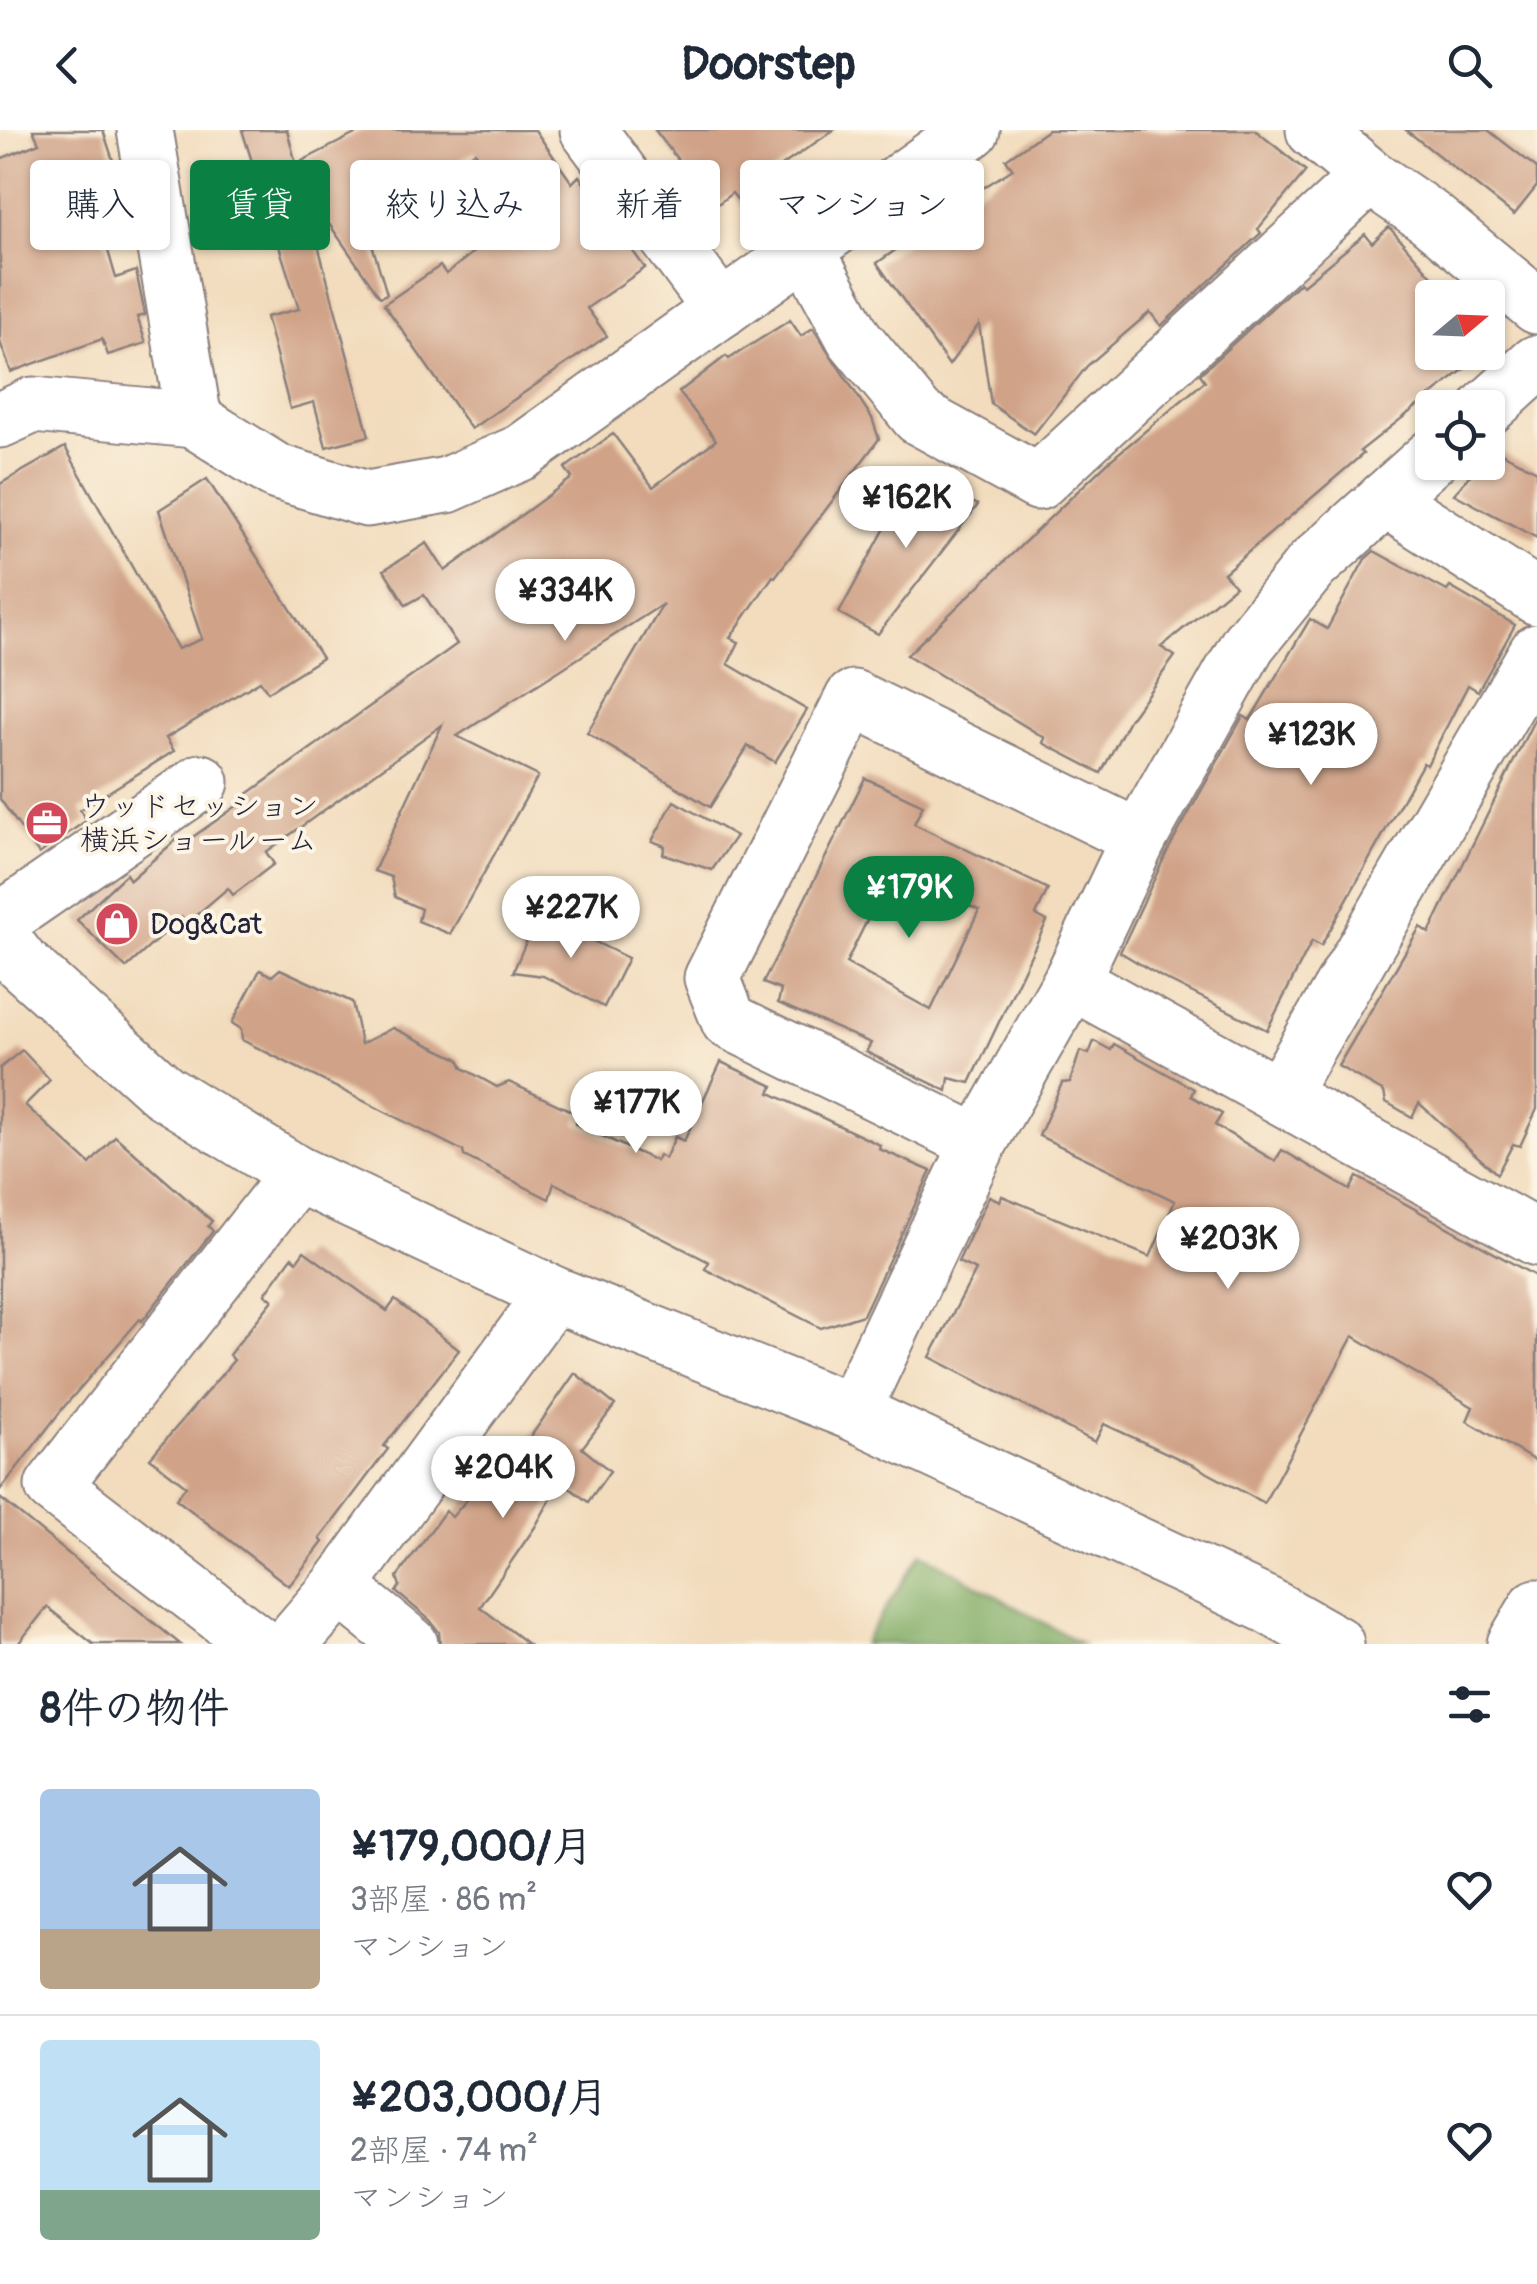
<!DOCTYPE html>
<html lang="ja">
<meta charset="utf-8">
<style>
:root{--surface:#fff;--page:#f6f6f7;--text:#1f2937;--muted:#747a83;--line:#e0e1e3;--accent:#0b8043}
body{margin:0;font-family:Pangolin,"Klee One",sans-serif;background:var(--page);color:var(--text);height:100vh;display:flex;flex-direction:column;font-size:38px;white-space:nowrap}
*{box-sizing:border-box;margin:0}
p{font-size:32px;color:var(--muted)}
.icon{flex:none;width:55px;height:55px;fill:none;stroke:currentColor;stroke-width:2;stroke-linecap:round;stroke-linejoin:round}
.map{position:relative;height:1514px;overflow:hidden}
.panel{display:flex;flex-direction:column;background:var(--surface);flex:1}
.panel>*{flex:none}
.top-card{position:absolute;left:30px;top:30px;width:1000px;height:90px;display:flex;gap:20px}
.needle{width:65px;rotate:71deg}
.tools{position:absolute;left:1415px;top:150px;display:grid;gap:20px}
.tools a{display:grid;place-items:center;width:90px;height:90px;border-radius:10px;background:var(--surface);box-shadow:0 2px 8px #0004;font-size:50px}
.price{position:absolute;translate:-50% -85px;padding:0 22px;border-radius:35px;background:#fff;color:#222;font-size:32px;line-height:65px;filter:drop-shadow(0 2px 5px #0008)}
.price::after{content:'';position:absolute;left:50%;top:60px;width:30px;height:22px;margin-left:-15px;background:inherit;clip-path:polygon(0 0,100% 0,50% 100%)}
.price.selected{background:var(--accent);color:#fff}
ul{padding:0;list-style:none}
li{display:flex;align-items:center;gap:30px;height:250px;padding:0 40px}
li+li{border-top:2px solid var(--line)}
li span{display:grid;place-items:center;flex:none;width:280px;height:200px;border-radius:10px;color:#555}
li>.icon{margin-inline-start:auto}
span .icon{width:120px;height:120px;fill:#fffc;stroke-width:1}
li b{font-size:42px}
h2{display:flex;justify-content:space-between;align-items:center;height:120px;padding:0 40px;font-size:42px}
.chip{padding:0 35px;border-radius:10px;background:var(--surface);box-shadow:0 2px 8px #0004;font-size:35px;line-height:90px}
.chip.selected{background:var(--accent);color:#fff}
header{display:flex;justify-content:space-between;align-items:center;height:130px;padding:0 40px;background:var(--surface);font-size:45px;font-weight:700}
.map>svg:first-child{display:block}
</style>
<header><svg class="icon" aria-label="back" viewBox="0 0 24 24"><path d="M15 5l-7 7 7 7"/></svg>Doorstep<svg class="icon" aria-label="search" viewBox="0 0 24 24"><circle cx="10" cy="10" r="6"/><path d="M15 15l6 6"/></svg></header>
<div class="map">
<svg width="1537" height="1514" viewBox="0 0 1537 1514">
<rect width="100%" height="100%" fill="#fcf5e5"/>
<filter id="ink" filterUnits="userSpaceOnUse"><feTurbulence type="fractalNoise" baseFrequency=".01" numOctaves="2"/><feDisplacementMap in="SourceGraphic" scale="20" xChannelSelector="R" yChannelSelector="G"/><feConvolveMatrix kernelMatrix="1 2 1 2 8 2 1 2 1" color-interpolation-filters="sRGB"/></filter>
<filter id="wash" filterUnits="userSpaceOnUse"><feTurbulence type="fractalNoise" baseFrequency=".0048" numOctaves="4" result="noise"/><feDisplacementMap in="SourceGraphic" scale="40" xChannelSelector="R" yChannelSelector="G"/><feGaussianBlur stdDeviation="2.25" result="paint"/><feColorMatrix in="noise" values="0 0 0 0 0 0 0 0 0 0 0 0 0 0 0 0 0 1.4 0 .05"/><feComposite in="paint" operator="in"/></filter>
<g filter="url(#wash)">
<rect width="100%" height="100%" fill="#f2dcbd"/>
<path fill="#80ac65" stroke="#516750" stroke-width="2.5" d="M921 1423 1081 1514H863Z"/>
<g id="blocks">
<g fill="#d0a388" fill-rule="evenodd">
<path d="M33 0H103L124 64 94 73 116 148 136 141 145 185 137 187 146 213 108 225 102 209 11 242 0 212V29L39 13Z"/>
<path d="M242 0H287L296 34 363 0H535L572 53 579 46 645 138 587 178 607 206 471 299 384 174 440 136 446 144 522 83 475 22 361 78 387 164 380 167 302 55 369 306 326 317 314 272 290 279 266 187 299 179Z"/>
<path d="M655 0H834L771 43 785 62 752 88 732 63 714 77Z"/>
<path d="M1048 0H1255L1306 41 1258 99 1261 103 1161 196 1150 182 1087 236 1034 304 991 274 979 194 949 235 877 133 941 88 940 85 1013 39 1006 29Z"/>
<path d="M1406 0H1488L1537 38V56L1514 85Z"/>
<path d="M1389 97 1451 168H1432V222H1486L1360 321 1363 324 1224 443 1235 456 1161 517 1175 526 1129 590 1101 643 1043 613 1045 608 907 525 1107 333 1205 251 1200 244 1300 152 1303 155 1365 104 1372 113Z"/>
<path d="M790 190 801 206 813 198 872 288 879 309 775 447 773 446 730 508 739 512 728 534 807 580 775 632 748 616 710 677 587 603 663 474 457 606 538 646 450 804 418 791 421 779 395 767 391 747 374 741 442 595 266 722 274 734 233 765 228 758 187 793 182 787 126 838 77 790 126 744 130 750 176 710 180 716 241 673 239 670 457 514 424 465 406 475 384 440 427 413 445 441 572 348 565 338 613 304 653 357 716 310 679 262 726 226 729 229Z"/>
<path d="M65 317 178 519 202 509 159 380 207 349 322 528 268 562 260 551 166 608 174 621 80 680 87 690 39 724 0 669V354Z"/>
<path d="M1494 319 1537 341V408L1454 364 1482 332H1488V326Z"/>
<path d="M915 343 978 375 878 504 839 483Z"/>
<path d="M1374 421 1447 461 1450 457 1515 495 1478 561 1468 555 1427 635 1423 633 1321 816 1312 811 1267 900 1165 849 1120 822 1167 722 1243 586 1250 590 1310 489 1327 499 1365 429Z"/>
<path d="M1537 584V979L1520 1016 1513 1014 1497 1044 1419 973 1412 987 1386 972 1384 962 1338 936 1420 797 1429 803Z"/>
<path d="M865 648 923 675 914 694 1048 759 1036 785 1047 791 970 953 949 948 947 961 866 922 871 913 778 873 781 860 763 853ZM892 740 979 780 931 880 846 833Z"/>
<path d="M674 671 736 706 712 740 663 724 665 716 652 711Z"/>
<path d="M538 784 628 828 604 877 543 846 513 842Z"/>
<path d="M280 839 352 872 361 914 393 898 459 929 463 938 497 957 509 952 578 984 576 994 656 1031 659 1025 665 1029 675 1007 684 1011 721 932 773 956 770 963 880 1015 879 1019 931 1041 863 1185 821 1198 705 1139 709 1132 554 1053 549 1069 464 1026 463 1021 242 910 241 899 232 893 260 840 272 846Z"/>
<path d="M1094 911 1111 920 1114 914 1194 959 1191 966 1222 984 1215 995 1275 1031 1282 1020 1350 1060 1357 1047 1537 1147V1332L1467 1291 1473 1277 1353 1206 1264 1373 1193 1335 1104 1294 1095 1312 930 1227 976 1140 958 1132 989 1066 1000 1071 1002 1066 1150 1127 1175 1071 1039 1006 1062 953 1070 952 1080 921 1089 924Z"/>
<path d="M22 920 50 950 25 975 90 1034 115 1006 212 1091 208 1096 213 1101 142 1191 140 1189 63 1278 0 1360V938Z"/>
<path d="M304 1121 387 1181 395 1170 459 1220 384 1316 388 1319 320 1409 323 1412 289 1456 176 1369 186 1356 150 1328 234 1230 229 1225 273 1170 265 1164 292 1127 297 1131Z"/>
<path d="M575 1243 615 1275 582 1318 610 1341 588 1372 561 1351 535 1397 480 1477 528 1514H440L439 1502 430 1490 396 1462 400 1456 397 1447 445 1381 452 1387 492 1340 501 1349Z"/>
<path d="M0 1368 180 1514H93L47 1477 18 1514H0Z"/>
</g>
</g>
</g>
<g filter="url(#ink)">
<use href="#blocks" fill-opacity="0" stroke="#8a7f7c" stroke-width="2.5"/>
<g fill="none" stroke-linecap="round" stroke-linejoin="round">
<defs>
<g id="minor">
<path d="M145 0 194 290"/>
<path d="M588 0 721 180"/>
<path d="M1314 0 1369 46 1429 87 1537 176"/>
<path d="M806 119 854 208 919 287 1038 352 1369 46"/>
<path d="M1487 278 1537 233"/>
<path d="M0 290 33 275 194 290 277 342 367 369 447 355 522 322 972 0"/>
<path d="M1385 369 1537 467"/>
<path d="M0 791 201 652"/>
<path d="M0 806 20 832 163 961 297 1044 553 1164 852 1282 1267 1475 1336 1514"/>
<path d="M1071 851 1537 1108"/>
<path d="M1280 964 1537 522"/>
<path d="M979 1013 729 891 712 848 853 568 1139 708"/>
<path d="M852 1282 979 1013 1071 851 1139 708 1248 514 1312 435 1432 327"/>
<path d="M339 1457 410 1514"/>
<path d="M258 1514 53 1356 297 1044"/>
<path d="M290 1514 339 1457 553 1164"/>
<path d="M1515 1514 1537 1477"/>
</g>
</defs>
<use href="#minor" stroke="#8a7f7c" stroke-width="59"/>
<use href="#minor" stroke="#fff" stroke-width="55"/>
</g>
</g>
<defs>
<symbol id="office-disc" viewBox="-11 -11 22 22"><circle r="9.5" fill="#d1495b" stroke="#fcf5e5"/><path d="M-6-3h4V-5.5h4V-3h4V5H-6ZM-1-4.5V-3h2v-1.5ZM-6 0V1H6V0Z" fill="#fff"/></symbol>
<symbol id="shop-disc" viewBox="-11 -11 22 22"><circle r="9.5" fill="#d1495b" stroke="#fcf5e5"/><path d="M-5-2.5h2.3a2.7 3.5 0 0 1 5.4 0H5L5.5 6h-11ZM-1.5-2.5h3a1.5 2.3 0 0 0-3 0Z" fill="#fff"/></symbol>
</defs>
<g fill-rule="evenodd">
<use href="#office-disc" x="22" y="668" width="50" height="50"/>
<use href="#shop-disc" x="92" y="769" width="50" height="50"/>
</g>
<g text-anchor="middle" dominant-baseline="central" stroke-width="8" stroke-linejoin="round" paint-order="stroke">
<g font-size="30" fill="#22223b" stroke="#fcf5e5" text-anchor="start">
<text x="80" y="676">ウッドセッション<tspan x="80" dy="34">横浜ショールーム</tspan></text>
<text x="150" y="794">Dog&amp;Cat</text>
</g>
</g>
</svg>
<div class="tools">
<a><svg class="needle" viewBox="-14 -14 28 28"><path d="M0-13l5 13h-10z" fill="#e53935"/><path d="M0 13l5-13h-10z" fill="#747a83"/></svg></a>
<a><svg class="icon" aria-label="locate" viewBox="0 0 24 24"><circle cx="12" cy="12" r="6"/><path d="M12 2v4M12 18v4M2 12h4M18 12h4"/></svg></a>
</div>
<b class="price" style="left:906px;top:421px">¥162K</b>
<b class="price" style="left:565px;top:514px">¥334K</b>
<b class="price" style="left:1311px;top:658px">¥123K</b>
<b class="price selected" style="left:909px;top:811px">¥179K</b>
<b class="price" style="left:571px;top:831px">¥227K</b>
<b class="price" style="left:636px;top:1026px">¥177K</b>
<b class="price" style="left:1228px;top:1162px">¥203K</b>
<b class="price" style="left:503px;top:1391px">¥204K</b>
<div class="top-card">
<a class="chip">購入</a>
<a class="chip selected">賃貸</a>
<a class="chip">絞り込み</a>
<a class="chip">新着</a>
<a class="chip">マンション</a>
</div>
</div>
<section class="panel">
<h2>8件の物件<svg class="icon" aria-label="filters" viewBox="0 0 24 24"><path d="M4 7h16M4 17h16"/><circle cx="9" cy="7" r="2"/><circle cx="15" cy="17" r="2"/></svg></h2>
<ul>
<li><span style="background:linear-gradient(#a9c7e8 70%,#b9a48a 0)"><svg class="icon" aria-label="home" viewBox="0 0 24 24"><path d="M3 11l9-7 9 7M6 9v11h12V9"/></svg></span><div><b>¥179,000/月</b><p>3部屋 · 86 m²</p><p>マンション</p></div><svg class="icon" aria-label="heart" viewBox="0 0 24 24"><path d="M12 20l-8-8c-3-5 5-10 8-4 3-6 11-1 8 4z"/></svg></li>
<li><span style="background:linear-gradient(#bfe0f5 75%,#7fa58c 0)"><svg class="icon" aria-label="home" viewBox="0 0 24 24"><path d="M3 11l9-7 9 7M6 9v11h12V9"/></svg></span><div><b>¥203,000/月</b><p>2部屋 · 74 m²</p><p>マンション</p></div><svg class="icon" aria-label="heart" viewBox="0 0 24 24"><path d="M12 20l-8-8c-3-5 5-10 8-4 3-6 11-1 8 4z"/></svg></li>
</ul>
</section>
